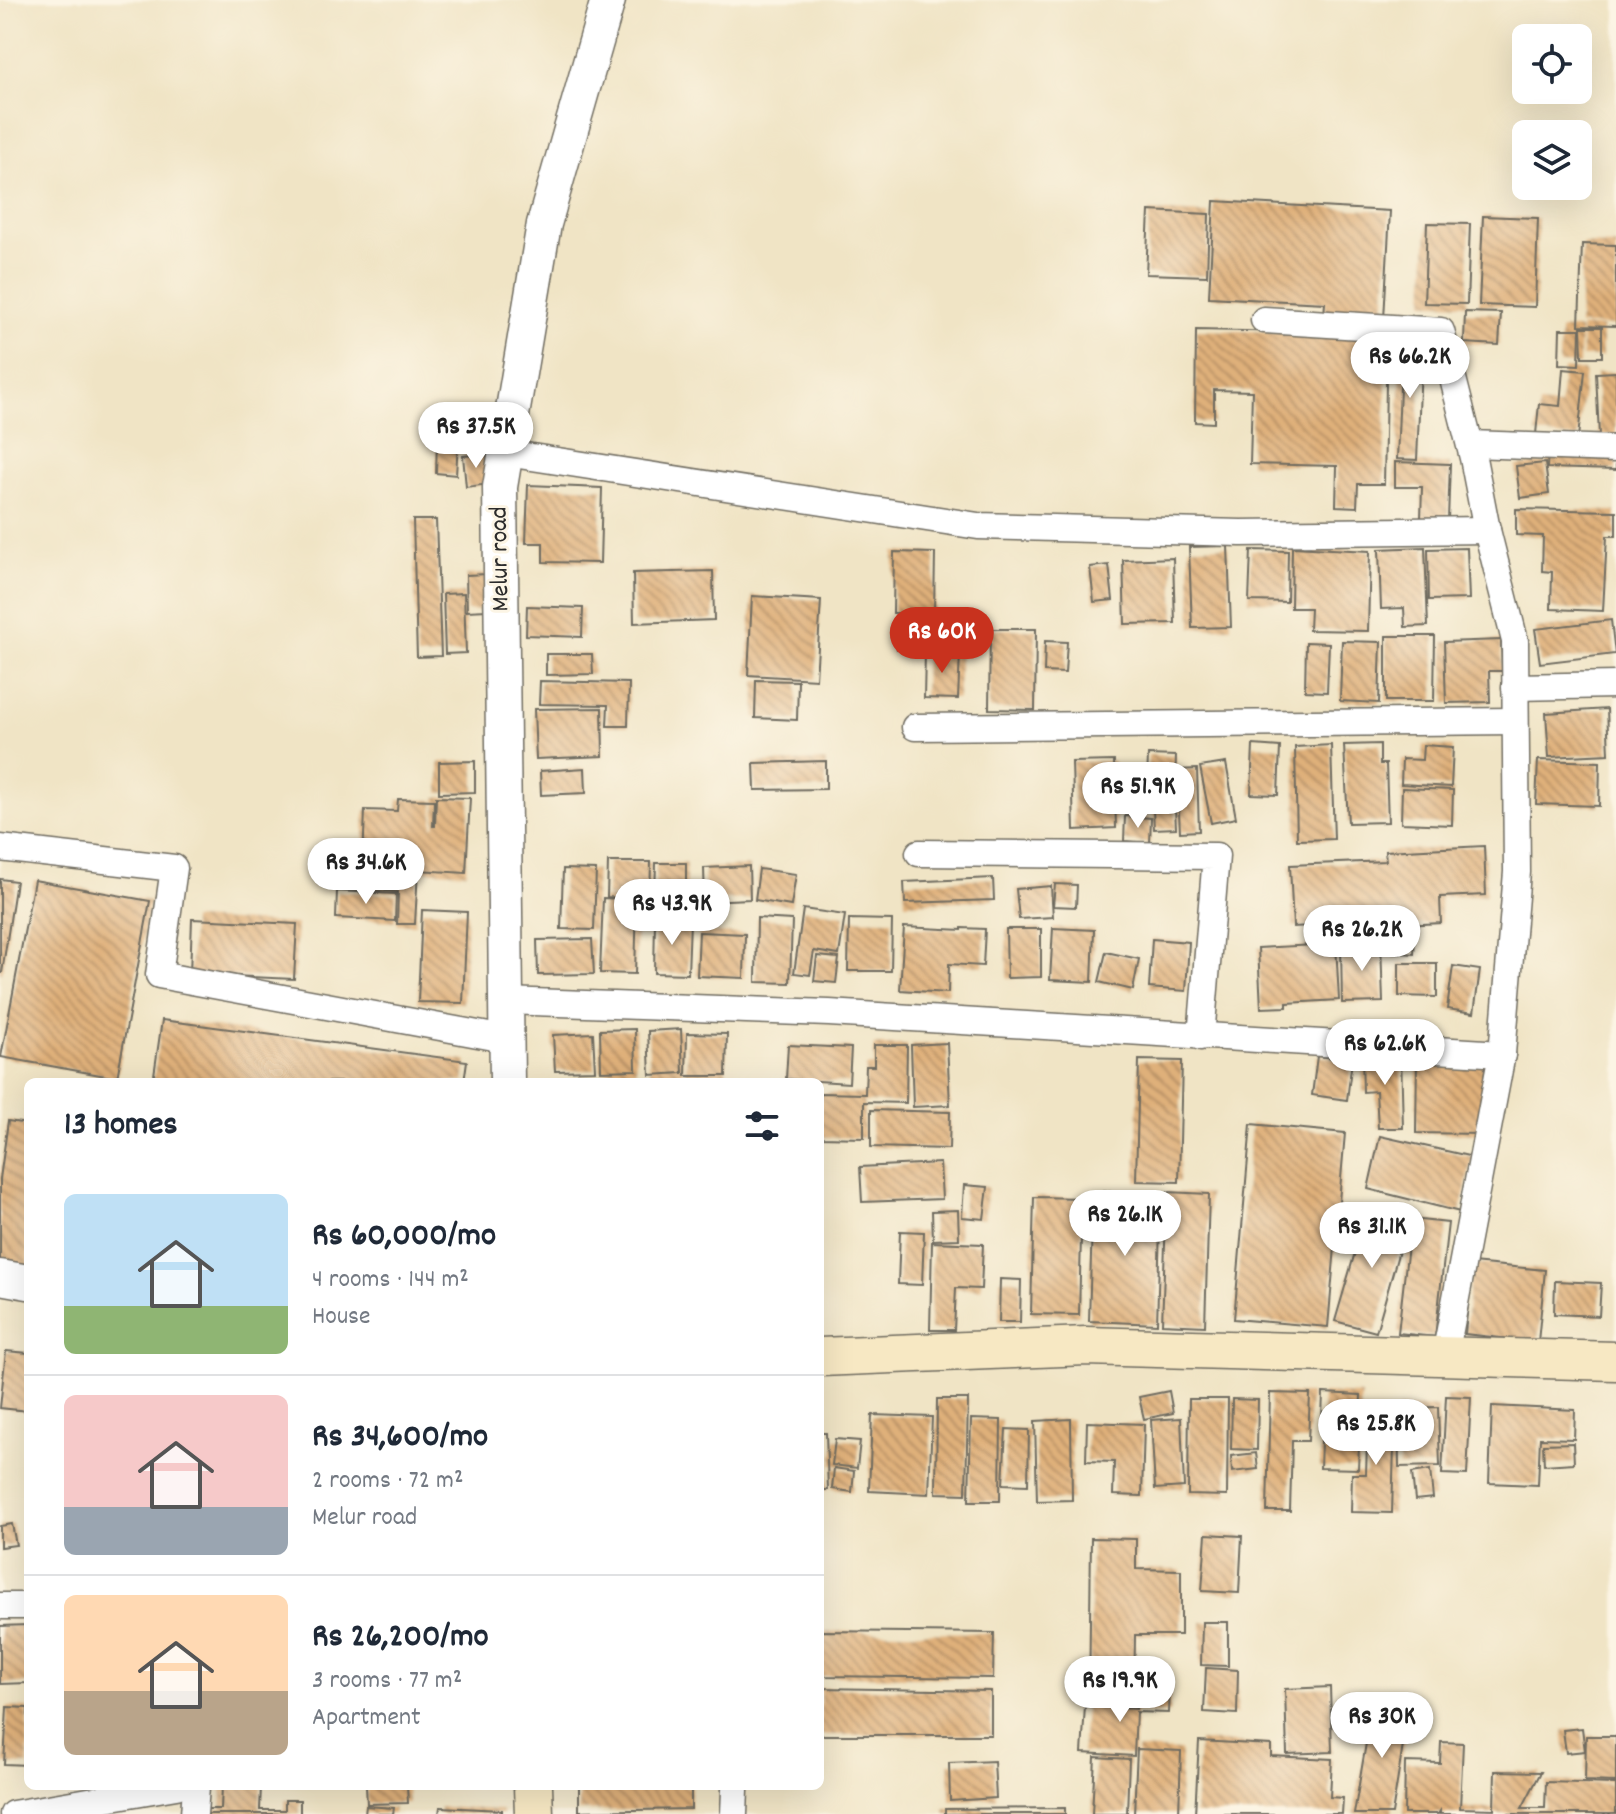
<!DOCTYPE html>
<meta charset="utf-8">
<style>
:root{--surface:#fff;--page:#f6f6f7;--text:#1f2937;--muted:#747a83;--line:#e0e1e3;--accent:#c8321e}
body{margin:0;font-family:Dekko,sans-serif;background:var(--page);color:var(--text);height:100vh;display:flex;flex-direction:column;font-size:30px;white-space:nowrap}
*{box-sizing:border-box;margin:0}
p{font-size:26px;color:var(--muted)}
.icon{flex:none;width:44px;height:44px;fill:none;stroke:currentColor;stroke-width:2;stroke-linecap:round;stroke-linejoin:round}
.map{position:relative;flex:1;overflow:hidden}
.side{position:absolute;left:24px;top:1078px;width:800px;height:712px;display:flex;flex-direction:column;background:var(--surface);border-radius:12px;box-shadow:0 8px 32px #0002}
.side>*{flex:none}
.controls{position:absolute;left:1512px;top:24px;display:grid;gap:16px}
.controls a{display:grid;place-items:center;width:80px;height:80px;border-radius:12px;background:var(--surface);box-shadow:0 8px 32px #0002;font-size:40px}
.price{position:absolute;translate:-50% -68px;padding:0 18px;border-radius:28px;background:#fff;color:#222;font-size:26px;line-height:52px;filter:drop-shadow(0 2px 4px #0008)}
.price::after{content:'';position:absolute;left:50%;top:48px;width:24px;height:18px;margin-left:-12px;background:inherit;clip-path:polygon(0 0,100% 0,50% 100%)}
.price.active{background:var(--accent);color:#fff}
ul{padding:0;list-style:none}
li{display:flex;align-items:center;gap:24px;height:200px;padding:0 40px}
li+li{border-top:2px solid var(--line)}
li span{display:grid;place-items:center;flex:none;width:224px;height:160px;border-radius:12px;color:#555}
li>.icon{margin-inline-start:auto}
span .icon{width:96px;height:96px;fill:#fffc;stroke-width:1}
li b{font-size:34px}
h2{display:flex;justify-content:space-between;align-items:center;height:96px;padding:0 40px;font-size:34px}
.map>svg:first-child{display:block}
</style>
<div class="map">
<svg width="1616" height="1814" viewBox="0 0 1616 1814">
<defs>
<pattern id="building-back-hatch" width="6" height="6" patternUnits="userSpaceOnUse" patternTransform="scale(2)"><rect width="6" height="6" fill="#dfb07a"/><path d="M-1 5l2 2M0 0l6 6M5-1l2 2" fill="none" stroke="#b58f64"/></pattern>
</defs>
<rect width="100%" height="100%" fill="#fcf5e5"/>
<filter id="ink" filterUnits="userSpaceOnUse"><feTurbulence type="fractalNoise" baseFrequency=".0125" numOctaves="2"/><feDisplacementMap in="SourceGraphic" scale="16" xChannelSelector="R" yChannelSelector="G"/><feConvolveMatrix kernelMatrix="1 2 1 2 8 2 1 2 1" color-interpolation-filters="sRGB"/></filter>
<filter id="wash" filterUnits="userSpaceOnUse"><feTurbulence type="fractalNoise" baseFrequency=".006" numOctaves="4" result="noise"/><feDisplacementMap in="SourceGraphic" scale="32" xChannelSelector="R" yChannelSelector="G"/><feGaussianBlur stdDeviation="1.8" result="paint"/><feColorMatrix in="noise" values="0 0 0 0 0 0 0 0 0 0 0 0 0 0 0 0 0 1.4 0 .05"/><feComposite in="paint" operator="in"/></filter>
<g filter="url(#wash)">
<rect width="100%" height="100%" fill="#f0e4c5"/>
<g id="blocks">
<g fill="url(#building-back-hatch)">
<path d="M1214 201 1390 211 1384 319 1324 315 1325 303 1209 297Z"/>
<path d="M1149 211 1209 214 1207 276 1146 274Z"/>
<path d="M1483 216 1538 218 1535 307 1479 305Z"/>
<path d="M1427 223 1470 224 1467 304 1424 303Z"/>
<path d="M1582 244 1616 245V326L1579 325Z"/>
<path d="M1465 312 1501 313 1499 345 1464 343Z"/>
<path d="M1581 327H1602V357H1582Z"/>
<path d="M1560 329H1580L1579 365 1559 364Z"/>
<path d="M1196 330 1387 334 1384 484H1358L1357 507 1336 506 1337 466 1250 464 1252 391 1214 390V423L1195 422Z"/>
<path d="M1402 341H1422L1417 460 1397 459Z"/>
<path d="M1563 369 1585 371 1578 438 1536 434 1539 404 1560 406Z"/>
<path d="M1616 372V435L1599 436 1596 373Z"/>
<path d="M437 441H458L456 475 436 473Z"/>
<path d="M1548 449 1616 451V470L1547 468Z"/>
<path d="M487 454 490 484 466 487 463 456Z"/>
<path d="M1395 462 1450 464 1448 520 1421 519 1422 487H1395Z"/>
<path d="M1545 463 1549 494 1520 498 1516 466Z"/>
<path d="M528 485 602 488 600 563 543 562V543H526Z"/>
<path d="M1516 509 1616 511V536H1607L1603 611 1551 609 1552 572 1542 571 1543 536 1516 535Z"/>
<path d="M413 520H436L441 656 417 657Z"/>
<path d="M1228 546 1231 627 1192 628 1189 547Z"/>
<path d="M1292 547 1370 551 1368 631 1309 630 1310 608H1291Z"/>
<path d="M1425 547 1428 626 1405 627 1404 608 1381 609 1379 549Z"/>
<path d="M1467 548 1469 599 1429 600 1428 549Z"/>
<path d="M1251 550 1288 551 1287 602 1249 601Z"/>
<path d="M894 552 935 553 934 613H893Z"/>
<path d="M1173 558 1175 623 1125 624 1123 560Z"/>
<path d="M1109 565 1113 600 1094 602 1090 567Z"/>
<path d="M713 571 714 620 634 623 633 573Z"/>
<path d="M486 574 487 610 467 611 466 575Z"/>
<path d="M464 593 466 653 445 654 443 594Z"/>
<path d="M752 596 821 600 816 679 748 675Z"/>
<path d="M527 606 583 608 582 637 526 635Z"/>
<path d="M950 620 951 647 897 649 896 622Z"/>
<path d="M1611 620 1615 654 1540 663 1535 629Z"/>
<path d="M990 629H1036L1035 710 989 709Z"/>
<path d="M1386 636H1435L1434 701H1386Z"/>
<path d="M1501 640 1502 671H1489L1490 702 1446 703 1444 642Z"/>
<path d="M1045 641 1067 642 1065 673 1044 672Z"/>
<path d="M1342 641 1381 642 1379 703 1340 701Z"/>
<path d="M1306 642 1329 643 1327 692 1305 691Z"/>
<path d="M925 652 960 653 958 699 924 698Z"/>
<path d="M546 654H592L593 674 546 675Z"/>
<path d="M756 680 798 681 797 720 755 718Z"/>
<path d="M540 681 629 683 628 726H607L608 705 539 704Z"/>
<path d="M602 708 603 756 536 759 534 709Z"/>
<path d="M1607 709 1609 754 1549 757 1546 713Z"/>
<path d="M1380 744V764H1386L1388 822 1348 823 1344 745Z"/>
<path d="M1253 745 1280 747 1278 795 1251 794Z"/>
<path d="M1331 745 1334 839 1297 840 1295 747Z"/>
<path d="M1423 745 1453 747 1451 787 1401 784 1402 759 1422 760Z"/>
<path d="M1148 755 1176 756 1175 784 1147 783Z"/>
<path d="M1538 760 1600 762 1599 806 1536 804Z"/>
<path d="M475 761V792L439 793V762Z"/>
<path d="M826 761V789L755 790 754 763Z"/>
<path d="M1114 761 1116 828 1074 830 1072 762Z"/>
<path d="M1226 763 1236 818 1211 823 1200 767Z"/>
<path d="M585 768 586 793 541 795 540 771Z"/>
<path d="M1197 769 1199 831 1180 832 1177 770Z"/>
<path d="M1174 787 1176 828 1154 829 1152 788Z"/>
<path d="M1402 788 1453 790 1452 825 1401 823Z"/>
<path d="M436 797 470 798 466 873 418 870 415 924H397L398 892 362 890 365 810 397 811 398 799 434 800 433 826H435Z"/>
<path d="M1125 816 1151 818 1150 843 1124 841Z"/>
<path d="M1484 846 1486 895 1440 897 1441 923 1330 929 1329 925 1293 927 1290 865 1386 861 1385 851Z"/>
<path d="M608 862H651L650 898 607 897Z"/>
<path d="M656 863H686V896L655 895Z"/>
<path d="M749 866 750 899 705 901 704 868Z"/>
<path d="M563 869 596 870 594 930 561 929Z"/>
<path d="M759 869 796 874 791 906 755 900Z"/>
<path d="M993 878 994 900 905 903 904 882Z"/>
<path d="M0 879 16 881 2 973H0Z"/>
<path d="M34 880 150 901 117 1078 1 1057Z"/>
<path d="M1055 884 1077 885 1076 907 1053 906Z"/>
<path d="M1051 886 1053 917 1019 919 1016 889Z"/>
<path d="M337 891 396 894 395 921 336 918Z"/>
<path d="M603 898 637 900 635 974 600 973Z"/>
<path d="M803 909 845 915 839 955 814 951 810 975 794 973Z"/>
<path d="M422 910 467 912 463 1003 418 1002Z"/>
<path d="M757 918 792 920 790 983 756 982Z"/>
<path d="M192 919 297 924 294 979 190 974Z"/>
<path d="M849 919 892 920 891 971H848Z"/>
<path d="M655 920 690 921 688 974 654 973Z"/>
<path d="M904 927 962 930V928L985 929 983 966 949 964 948 993 900 990Z"/>
<path d="M1053 928 1094 930 1092 982 1050 980Z"/>
<path d="M1006 929H1041V977L1007 978Z"/>
<path d="M699 932 745 934 744 978 697 976Z"/>
<path d="M1388 936 1415 939 1414 954 1387 952Z"/>
<path d="M592 939 594 974 538 975 537 940Z"/>
<path d="M1152 939 1189 942 1186 991 1149 988Z"/>
<path d="M1381 943 1383 1002 1342 1003 1341 945Z"/>
<path d="M1336 944 1339 1000 1287 1003V1007L1261 1008 1258 948Z"/>
<path d="M1106 952 1139 959 1133 990 1099 982Z"/>
<path d="M817 956 839 958 836 983 814 981Z"/>
<path d="M1399 963H1437V997L1399 996Z"/>
<path d="M1453 966 1480 970 1474 1013 1447 1009Z"/>
<path d="M162 1020 467 1061 464 1082H153Z"/>
<path d="M635 1029 636 1070 601 1071 600 1030Z"/>
<path d="M681 1029 683 1073 650 1075 648 1031Z"/>
<path d="M593 1033 595 1070 555 1071 553 1035Z"/>
<path d="M687 1033 727 1034 726 1076H686Z"/>
<path d="M947 1043 950 1105 913 1107 911 1045Z"/>
<path d="M788 1045 851 1048 849 1083 786 1079Z"/>
<path d="M874 1045H907L906 1103 864 1102V1138L820 1137V1093L865 1094 866 1066H874Z"/>
<path d="M1401 1053 1403 1128H1378L1376 1091 1363 1092 1362 1055Z"/>
<path d="M1317 1056 1352 1060 1347 1100 1312 1095Z"/>
<path d="M1417 1059 1485 1061 1483 1134 1416 1133Z"/>
<path d="M1139 1060 1182 1061 1179 1182 1136 1181Z"/>
<path d="M871 1110 950 1112 949 1149 871 1147Z"/>
<path d="M8 1121 28 1124V1268L0 1264V1179Z"/>
<path d="M1251 1124 1345 1133 1328 1327 1234 1319Z"/>
<path d="M1380 1136 1473 1157 1460 1212 1368 1189Z"/>
<path d="M940 1163 942 1199 862 1202 860 1167Z"/>
<path d="M964 1185 988 1187 984 1219 962 1217Z"/>
<path d="M1093 1191 1161 1194 1157 1324 1089 1321Z"/>
<path d="M1167 1192 1209 1194 1205 1326 1162 1324Z"/>
<path d="M1034 1197 1082 1198 1079 1315 1031 1314Z"/>
<path d="M1368 1208 1408 1219 1376 1332 1335 1321Z"/>
<path d="M958 1210 959 1239 933 1240 932 1211Z"/>
<path d="M1411 1219 1448 1223 1435 1337 1398 1333Z"/>
<path d="M900 1231 924 1232 922 1285 898 1284Z"/>
<path d="M932 1242 983 1244 981 1289 956 1288 954 1330H930Z"/>
<path d="M1472 1263 1545 1270 1538 1342 1465 1334Z"/>
<path d="M1000 1279 1021 1280 1020 1322H999Z"/>
<path d="M1555 1281 1601 1283 1599 1316 1554 1314Z"/>
<path d="M6 1351 28 1353V1411L0 1408Z"/>
<path d="M1169 1391 1173 1413 1144 1419 1139 1397Z"/>
<path d="M1270 1393 1310 1394 1308 1441H1292L1290 1511H1267Z"/>
<path d="M1323 1393 1361 1395 1358 1469 1320 1468Z"/>
<path d="M1446 1396 1471 1397 1467 1475 1442 1474Z"/>
<path d="M937 1399H968L966 1494 936 1493Z"/>
<path d="M1189 1399H1228L1227 1496 1188 1495Z"/>
<path d="M1232 1399 1258 1400 1257 1450 1231 1449Z"/>
<path d="M1492 1406 1575 1410 1574 1439 1540 1438 1538 1485 1489 1483Z"/>
<path d="M1438 1407 1440 1466 1399 1467 1398 1408Z"/>
<path d="M1368 1412H1395L1392 1513 1351 1512 1352 1474H1366Z"/>
<path d="M872 1415 932 1417 929 1494 869 1491Z"/>
<path d="M1181 1418 1184 1487 1155 1489 1151 1420Z"/>
<path d="M971 1419 1001 1420 1000 1501H969Z"/>
<path d="M1071 1419 1072 1500 1037 1501 1035 1421Z"/>
<path d="M1087 1422 1144 1424 1142 1496 1113 1495 1114 1462 1086 1461Z"/>
<path d="M1006 1429 1029 1430 1028 1485 1003 1484Z"/>
<path d="M820 1433H826L828 1490H820Z"/>
<path d="M835 1439 860 1441 857 1468 832 1465Z"/>
<path d="M1573 1443 1574 1463 1544 1465 1543 1444Z"/>
<path d="M1256 1453 1258 1469 1232 1472 1231 1456Z"/>
<path d="M834 1468 854 1471 852 1492 832 1489Z"/>
<path d="M1430 1470 1433 1498 1415 1500 1412 1473Z"/>
<path d="M12 1524 16 1545 0 1547V1526Z"/>
<path d="M1206 1534 1242 1536 1239 1593 1202 1591Z"/>
<path d="M1091 1538 1136 1539V1569L1181 1570V1635H1135L1134 1705 1089 1704Z"/>
<path d="M1202 1622H1228V1666L1201 1665Z"/>
<path d="M28 1625V1683L0 1684V1626Z"/>
<path d="M820 1631 994 1633 993 1678 820 1676Z"/>
<path d="M1206 1668 1238 1670 1237 1714 1204 1712Z"/>
<path d="M1330 1687 1332 1752 1287 1754 1285 1689Z"/>
<path d="M820 1688 991 1691V1735H820Z"/>
<path d="M1137 1688 1170 1689 1169 1713 1136 1712 1134 1756 1082 1753 1085 1706 1136 1709Z"/>
<path d="M1373 1702 1409 1708 1392 1814H1354Z"/>
<path d="M7 1707 28 1708V1765L4 1764Z"/>
<path d="M1582 1728 1585 1751 1566 1753 1563 1730Z"/>
<path d="M1586 1736H1616V1782L1585 1781Z"/>
<path d="M1199 1741 1271 1745V1756L1332 1759 1330 1797 1343 1798 1342 1814H1195Z"/>
<path d="M1441 1742 1463 1743 1460 1808 1494 1809 1495 1771 1541 1772 1522 1808H1545L1546 1782 1616 1784V1814H1440V1811L1438 1814H1404L1405 1762 1440 1763Z"/>
<path d="M1137 1749 1181 1751 1179 1814H1134Z"/>
<path d="M1095 1757 1129 1759 1127 1814H1092Z"/>
<path d="M994 1761 996 1798 950 1801 949 1763Z"/>
<path d="M222 1786H261L260 1810H285V1800H300V1814H206L207 1809H221Z"/>
<path d="M366 1786H407L408 1803 367 1804Z"/>
<path d="M579 1786H691V1809L579 1811Z"/>
<path d="M366 1806 394 1808 393 1814H365Z"/>
<path d="M440 1807 502 1810V1814H439Z"/>
<path d="M1065 1808V1814H945V1809Z"/>
</g>
</g>
</g>
<g filter="url(#ink)">
<use href="#blocks" fill-opacity="0" stroke="#706c61" stroke-width="2"/>
<g fill="none" stroke-linecap="round" stroke-linejoin="round">
<defs>
<g id="minor">
<path d="M1264 320 1441 331 1473 458 1487 530 1515 641 1517 872 1502 1054 1445 1356"/>
<path d="M1470 444 1616 449"/>
<path d="M506 453 978 526 1241 533 1487 530"/>
<path d="M1515 687 1616 685"/>
<path d="M915 727 1515 721"/>
<path d="M0 848 174 868 159 975 505 1039"/>
<path d="M919 853 1216 856 1201 1037"/>
<path d="M506 1001 829 1013 1502 1054"/>
<path d="M0 1606H28"/>
<path d="M13 1814 176 1786"/>
<path d="M194 1814 196 1786"/>
<path d="M734 1814 735 1790"/>
</g>
<g id="tertiary">
<path d="M507 1082 500 487 544 224 608 0"/>
<path d="M0 1277 28 1282"/>
</g>
<g id="secondary">
<path d="M820 1357 1086 1346 1616 1361"/>
<path d="M533 1786 534 1814"/>
</g>
</defs>
<use href="#minor" stroke="#706c61" stroke-width="29"/>
<use href="#tertiary" stroke="#706c61" stroke-width="37"/>
<use href="#secondary" stroke="#706c61" stroke-width="41"/>
<use href="#minor" stroke="#fff" stroke-width="26"/>
<use href="#tertiary" stroke="#fff" stroke-width="34"/>
<use href="#secondary" stroke="#f7e8c3" stroke-width="38"/>
</g>
</g>
<g text-anchor="middle" dominant-baseline="central" stroke-width="6" stroke-linejoin="round" paint-order="stroke">
<g font-size="26" fill="#2b2b2b" stroke="#fcf5e5">
<text transform="translate(501 559) rotate(-91)">Melur road</text>
</g>
</g>
</svg>
<div class="controls">
<a><svg class="icon" aria-label="locate" viewBox="0 0 24 24"><circle cx="12" cy="12" r="6"/><path d="M12 2v4M12 18v4M2 12h4M18 12h4"/></svg></a>
<a><svg class="icon" aria-label="layers" viewBox="0 0 24 24"><path d="M12 4l9 5-9 5-9-5zM3 14l9 5 9-5"/></svg></a>
</div>
<b class="price" style="left:1410px;top:400px">Rs 66.2K</b>
<b class="price" style="left:476px;top:470px">Rs 37.5K</b>
<b class="price active" style="left:942px;top:675px">Rs 60K</b>
<b class="price" style="left:1138px;top:830px">Rs 51.9K</b>
<b class="price" style="left:366px;top:906px">Rs 34.6K</b>
<b class="price" style="left:672px;top:947px">Rs 43.9K</b>
<b class="price" style="left:1362px;top:973px">Rs 26.2K</b>
<b class="price" style="left:1385px;top:1087px">Rs 62.6K</b>
<b class="price" style="left:1125px;top:1258px">Rs 26.1K</b>
<b class="price" style="left:1372px;top:1270px">Rs 31.1K</b>
<b class="price" style="left:1376px;top:1467px">Rs 25.8K</b>
<b class="price" style="left:1120px;top:1724px">Rs 19.9K</b>
<b class="price" style="left:1382px;top:1760px">Rs 30K</b>
<section class="side">
<h2>13 homes<svg class="icon" aria-label="filters" viewBox="0 0 24 24"><path d="M4 7h16M4 17h16"/><circle cx="9" cy="7" r="2"/><circle cx="15" cy="17" r="2"/></svg></h2>
<ul>
<li><span style="background:linear-gradient(#bfe0f5 70%,#8fb573 0)"><svg class="icon" aria-label="home" viewBox="0 0 24 24"><path d="M3 11l9-7 9 7M6 9v11h12V9"/></svg></span><div><b>Rs 60,000/mo</b><p>4 rooms · 144 m²</p><p>House</p></div></li>
<li><span style="background:linear-gradient(#f6c9c9 70%,#9aa5b1 0)"><svg class="icon" aria-label="home" viewBox="0 0 24 24"><path d="M3 11l9-7 9 7M6 9v11h12V9"/></svg></span><div><b>Rs 34,600/mo</b><p>2 rooms · 72 m²</p><p>Melur road</p></div></li>
<li><span style="background:linear-gradient(#ffd9b3 60%,#b9a48a 0)"><svg class="icon" aria-label="home" viewBox="0 0 24 24"><path d="M3 11l9-7 9 7M6 9v11h12V9"/></svg></span><div><b>Rs 26,200/mo</b><p>3 rooms · 77 m²</p><p>Apartment</p></div></li>
</ul>
</section>
</div>
